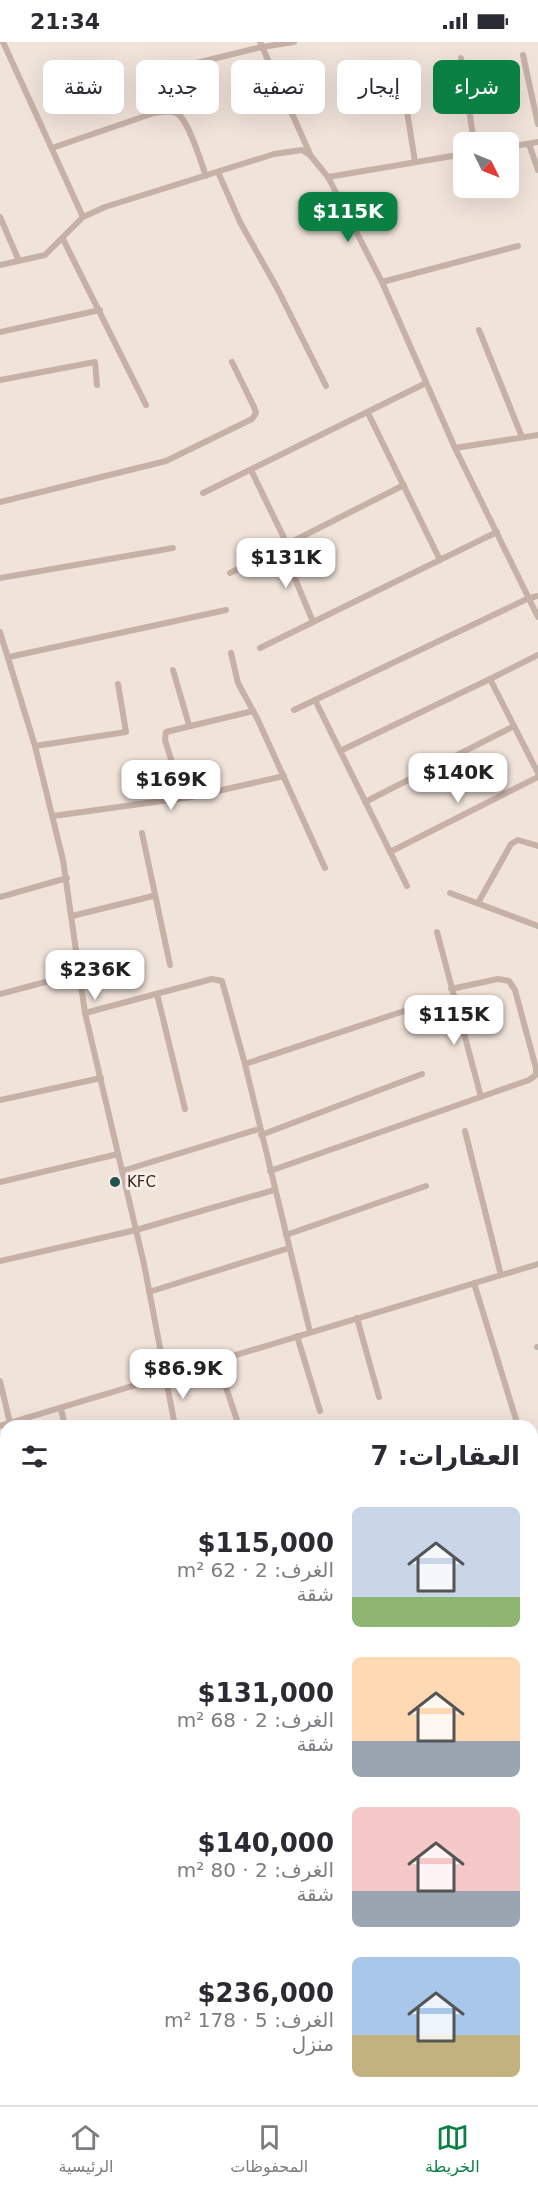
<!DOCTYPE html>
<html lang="ar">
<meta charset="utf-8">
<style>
:root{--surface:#fff;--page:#f7f7f7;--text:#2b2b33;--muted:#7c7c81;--line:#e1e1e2;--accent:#0b8043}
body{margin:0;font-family:"DejaVu Sans","Noto Sans Arabic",sans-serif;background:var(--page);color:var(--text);direction:rtl;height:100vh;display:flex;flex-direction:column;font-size:22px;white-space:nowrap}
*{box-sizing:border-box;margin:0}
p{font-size:20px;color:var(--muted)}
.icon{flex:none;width:33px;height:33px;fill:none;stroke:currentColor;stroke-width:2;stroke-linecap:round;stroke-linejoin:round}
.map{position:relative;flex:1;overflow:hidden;direction:ltr}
.details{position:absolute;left:0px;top:1378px;width:538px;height:686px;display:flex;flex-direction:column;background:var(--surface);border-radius:18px 18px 0 0;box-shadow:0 6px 24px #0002;direction:rtl}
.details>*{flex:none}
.top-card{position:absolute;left:18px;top:18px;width:502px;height:54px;direction:rtl;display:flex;gap:12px}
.needle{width:39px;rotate:133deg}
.tools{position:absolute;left:453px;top:90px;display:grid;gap:12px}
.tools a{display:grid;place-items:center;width:66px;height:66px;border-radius:9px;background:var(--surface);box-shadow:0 6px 24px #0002;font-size:30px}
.price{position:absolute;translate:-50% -51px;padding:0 14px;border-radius:12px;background:#fff;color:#222;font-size:20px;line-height:39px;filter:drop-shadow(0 2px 3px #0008)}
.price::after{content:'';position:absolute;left:50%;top:36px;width:18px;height:14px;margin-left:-9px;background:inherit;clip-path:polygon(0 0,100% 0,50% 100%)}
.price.current{background:var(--accent);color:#fff}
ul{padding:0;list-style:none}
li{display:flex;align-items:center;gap:18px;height:150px;padding:0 18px}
li span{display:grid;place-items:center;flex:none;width:168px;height:120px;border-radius:9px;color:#555}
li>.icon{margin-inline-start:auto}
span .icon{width:72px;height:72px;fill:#fffc;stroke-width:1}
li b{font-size:26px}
h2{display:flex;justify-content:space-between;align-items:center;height:72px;padding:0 18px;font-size:26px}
.tag{padding:0 21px;border-radius:9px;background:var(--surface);box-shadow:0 6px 24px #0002;font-size:21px;line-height:54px}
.tag.current{background:var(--accent);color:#fff}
.status{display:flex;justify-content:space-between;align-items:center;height:42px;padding:0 30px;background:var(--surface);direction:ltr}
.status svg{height:16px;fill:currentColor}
.tab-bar{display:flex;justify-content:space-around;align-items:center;height:84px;border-top:2px solid var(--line);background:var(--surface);font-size:16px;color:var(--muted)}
.tab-bar a{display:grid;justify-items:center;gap:3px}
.tab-bar .current{color:var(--accent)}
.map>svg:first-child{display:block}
</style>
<div class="status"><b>21:34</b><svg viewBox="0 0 49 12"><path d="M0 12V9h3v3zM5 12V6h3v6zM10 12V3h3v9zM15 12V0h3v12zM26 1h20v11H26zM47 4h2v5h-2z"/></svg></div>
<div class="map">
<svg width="538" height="2063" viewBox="0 0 538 2063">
<rect width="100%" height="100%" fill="#f0e3da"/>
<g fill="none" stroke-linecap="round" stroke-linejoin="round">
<g stroke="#c7b1a7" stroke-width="6">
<path d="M3 0 83 175"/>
<path d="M260 0 310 112"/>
<path d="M523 13 538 82"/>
<path d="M461 16 474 100"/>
<path d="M402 37 415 120"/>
<path d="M154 71 150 38 155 31 262 5 294 0"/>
<path d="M529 102 538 128"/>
<path d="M508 105 538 100"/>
<path d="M52 106 154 71C162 70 171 68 178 72 189 80 201 120 206 134"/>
<path d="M218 130 240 180 277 246 326 344"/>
<path d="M328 135 464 112"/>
<path d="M0 175 19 219"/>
<path d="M63 197 146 363"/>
<path d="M0 223 45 213 83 175 105 165 274 112 302 108 310 113 328 135 382 240 455 406 538 575"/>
<path d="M382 240 518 204"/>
<path d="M479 288 522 395"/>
<path d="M0 290 100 268"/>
<path d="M0 338 95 320 97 343"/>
<path d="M368 371 440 518"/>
<path d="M455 406 538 393"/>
<path d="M251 428 287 502"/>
<path d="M203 451 426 341"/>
<path d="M0 460 166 419 252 377 256 371 254 365 232 320"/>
<path d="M282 505 313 580"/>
<path d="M230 531 404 443"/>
<path d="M0 536 173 506"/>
<path d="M0 590 35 704 63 818 85 971 144 1222 175 1384"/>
<path d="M260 606 497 490"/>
<path d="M231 611 238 641 258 678 325 826"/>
<path d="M538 613 490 637 538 731"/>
<path d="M9 615 226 568"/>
<path d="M173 628 189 683"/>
<path d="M315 658 407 844"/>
<path d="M294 668 529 556 538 554"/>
<path d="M35 704 126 690 118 642"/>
<path d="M340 709 490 637"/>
<path d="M183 756 165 698 166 690 253 669"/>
<path d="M365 760 514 684"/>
<path d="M53 774 191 755 284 734"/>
<path d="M142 791 170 923"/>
<path d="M390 810 538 735"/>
<path d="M450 851 538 884"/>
<path d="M0 855 67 836"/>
<path d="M478 861 511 802 518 798 538 804"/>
<path d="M72 874 153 854"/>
<path d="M437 890 481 1055"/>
<path d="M0 952 79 931"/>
<path d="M157 952 185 1067"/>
<path d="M85 971 212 937 222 939 245 1022 310 1290"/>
<path d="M245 1022 410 967"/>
<path d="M0 1058 101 1036"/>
<path d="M465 1089 501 1233"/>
<path d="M261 1093 422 1032"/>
<path d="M122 1129 259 1087"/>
<path d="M270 1129 529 1038 536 1033V1026L515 948 509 939 498 937 451 947"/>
<path d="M0 1140 118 1112"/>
<path d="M286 1193 426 1144"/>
<path d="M0 1219 136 1188 274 1148"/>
<path d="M474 1241 518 1384"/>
<path d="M149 1250 289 1206"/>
<path d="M357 1276 379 1355"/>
<path d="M297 1294 320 1369"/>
<path d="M537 1305H538"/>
<path d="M217 1319 239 1384"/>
<path d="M0 1339 10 1381"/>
<path d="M61 1367 65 1384"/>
<path d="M0 1384 538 1222"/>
<path d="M532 1433 538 1452"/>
<path d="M0 1484 6 1509"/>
<path d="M532 1492 538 1491"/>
<path d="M538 1639V1640"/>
<path d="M532 1775 538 1773"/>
<path d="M0 1810 6 1808"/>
<path d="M0 1868 6 1866"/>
<path d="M532 1908 538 1906"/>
<path d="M0 1972 6 1970"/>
<path d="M532 1980 538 1978"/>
<path d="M0 2056 6 2053"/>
<path d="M142 2058 144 2063"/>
<path d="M319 2058 320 2063"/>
</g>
</g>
<circle fill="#1f5450" stroke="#f8eee6" stroke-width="2" cx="115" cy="1140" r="6"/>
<g text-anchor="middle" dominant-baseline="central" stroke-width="6" stroke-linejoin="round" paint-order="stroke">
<g font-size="15" fill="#342a27" stroke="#f8eee6" text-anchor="start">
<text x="127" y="1140">KFC</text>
</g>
</g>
</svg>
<div class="tools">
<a><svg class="needle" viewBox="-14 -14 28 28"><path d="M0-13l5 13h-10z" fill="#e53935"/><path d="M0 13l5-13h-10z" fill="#7c7c81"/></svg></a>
</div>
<b class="price current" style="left:348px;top:201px">$115K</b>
<b class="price" style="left:286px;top:547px">$131K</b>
<b class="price" style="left:458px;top:762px">$140K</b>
<b class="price" style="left:171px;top:769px">$169K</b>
<b class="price" style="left:95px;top:959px">$236K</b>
<b class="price" style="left:454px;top:1004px">$115K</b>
<b class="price" style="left:183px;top:1358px">$86.9K</b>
<div class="top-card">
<a class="tag current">شراء</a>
<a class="tag">إيجار</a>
<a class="tag">تصفية</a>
<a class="tag">جديد</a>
<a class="tag">شقة</a>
</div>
<section class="details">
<h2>العقارات: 7<svg class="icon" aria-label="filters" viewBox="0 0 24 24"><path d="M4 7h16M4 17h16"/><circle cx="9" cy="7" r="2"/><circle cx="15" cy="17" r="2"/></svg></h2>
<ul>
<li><span style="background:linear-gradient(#c9d6e8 75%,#8fb573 0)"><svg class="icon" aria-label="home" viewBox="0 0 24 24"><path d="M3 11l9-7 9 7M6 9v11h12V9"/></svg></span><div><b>$115,000</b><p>الغرف: 2 · 62 m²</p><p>شقة</p></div></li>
<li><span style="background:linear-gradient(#ffd9b3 70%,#9aa5b1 0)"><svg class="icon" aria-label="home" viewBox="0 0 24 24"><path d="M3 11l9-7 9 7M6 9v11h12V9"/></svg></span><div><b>$131,000</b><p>الغرف: 2 · 68 m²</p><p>شقة</p></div></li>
<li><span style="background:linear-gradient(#f6c9c9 70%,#9aa5b1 0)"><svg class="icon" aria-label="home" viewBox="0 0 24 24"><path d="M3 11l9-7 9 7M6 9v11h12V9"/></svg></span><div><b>$140,000</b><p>الغرف: 2 · 80 m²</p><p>شقة</p></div></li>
<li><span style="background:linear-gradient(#a9c7e8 65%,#c2b280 0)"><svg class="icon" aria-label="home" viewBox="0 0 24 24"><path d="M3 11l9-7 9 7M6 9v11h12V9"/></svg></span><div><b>$236,000</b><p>الغرف: 5 · 178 m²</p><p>منزل</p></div></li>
</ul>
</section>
</div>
<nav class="tab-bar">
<a class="current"><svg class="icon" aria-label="map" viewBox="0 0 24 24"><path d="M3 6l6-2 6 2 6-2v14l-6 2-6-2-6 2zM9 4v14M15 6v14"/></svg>الخريطة</a>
<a><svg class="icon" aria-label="saved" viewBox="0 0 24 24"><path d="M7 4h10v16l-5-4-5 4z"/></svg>المحفوظات</a>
<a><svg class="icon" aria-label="home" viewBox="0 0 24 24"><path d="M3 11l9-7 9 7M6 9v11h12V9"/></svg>الرئيسية</a>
</nav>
